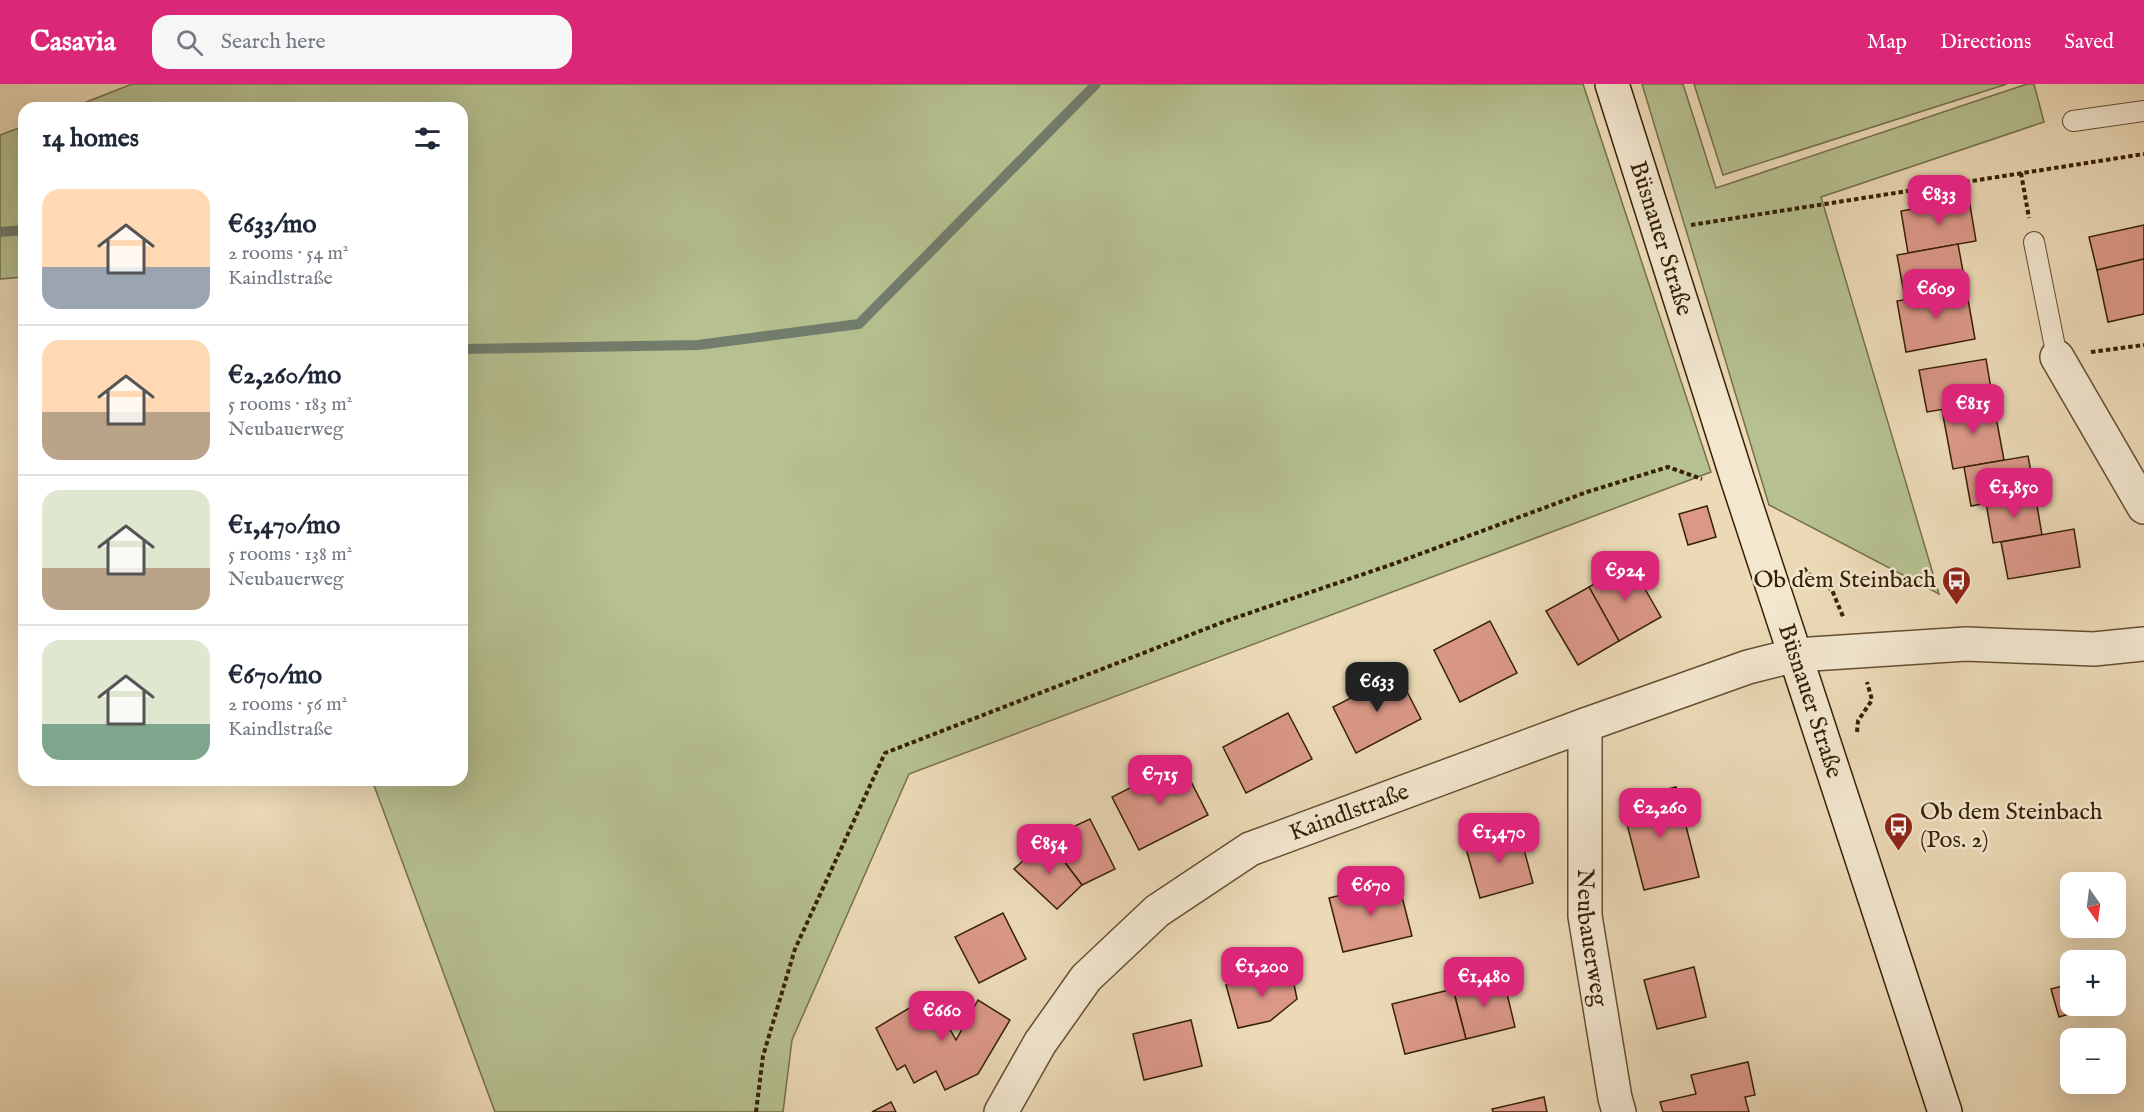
<!DOCTYPE html>
<meta charset="utf-8">
<style>
:root{--surface:#fff;--page:#f6f6f7;--text:#1f2937;--muted:#747a83;--line:#e0e1e3;--accent:#db2777}
body{margin:0;font-family:"IM FELL English",serif;background:var(--page);color:var(--text);height:100vh;display:flex;flex-direction:column;font-size:22px;white-space:nowrap}
*{box-sizing:border-box;margin:0}
p{font-size:20px;color:var(--muted)}
.icon{flex:none;width:33px;height:33px;fill:none;stroke:currentColor;stroke-width:2;stroke-linecap:round;stroke-linejoin:round}
.map{position:relative;flex:1;overflow:hidden}
.side{position:absolute;left:18px;top:18px;width:450px;height:684px;display:flex;flex-direction:column;background:var(--surface);border-radius:18px;box-shadow:0 6px 24px #0002}
.side>*{flex:none}
.needle{width:39px;rotate:166deg}
.controls{position:absolute;left:2060px;top:788px;display:grid;gap:12px}
.controls a{display:grid;place-items:center;width:66px;height:66px;border-radius:12px;background:var(--surface);box-shadow:0 6px 24px #0002;font-size:30px}
.price{position:absolute;translate:-50% -51px;padding:0 14px;border-radius:12px;background:var(--accent);color:#fff;font-size:20px;line-height:39px;filter:drop-shadow(0 2px 3px #0008)}
.price::after{content:'';position:absolute;left:50%;top:36px;width:18px;height:14px;margin-left:-9px;background:inherit;clip-path:polygon(0 0,100% 0,50% 100%)}
.price.selected{background:#222;color:#fff}
ul{padding:0;list-style:none}
li{display:flex;align-items:center;gap:18px;height:150px;padding:0 24px}
li+li{border-top:2px solid var(--line)}
li span{display:grid;place-items:center;flex:none;width:168px;height:120px;border-radius:18px;color:#555}
li>.icon{margin-inline-start:auto}
span .icon{width:72px;height:72px;fill:#fffc;stroke-width:1}
li b{font-size:26px}
h2{display:flex;justify-content:space-between;align-items:center;height:72px;padding:0 24px;font-size:26px}
header{display:flex;align-items:center;gap:36px;box-sizing:border-box;height:84px;padding:0 30px;background:var(--accent);color:#fff}
header strong{font-size:28px}
nav{display:flex;gap:33px;margin-inline-start:auto;font-size:21px}
.search{width:420px;height:54px;background:var(--page);display:flex;align-items:center;gap:15px;box-sizing:border-box;padding:0 21px;border-radius:18px;color:var(--muted);font-size:22px}
.map>svg:first-child{display:block}
</style>
<header>
<strong>Casavia</strong>
<div class="search"><svg class="icon" aria-label="search" viewBox="0 0 24 24"><circle cx="10" cy="10" r="6"/><path d="M15 15l6 6"/></svg>Search here</div>
<nav><a>Map</a><a>Directions</a><a>Saved</a></nav>
</header>
<div class="map">
<svg width="2144" height="1028" viewBox="0 0 2144 1028">
<rect width="100%" height="100%" fill="#ecdab7"/>
<filter id="stains"><feTurbulence type="fractalNoise" baseFrequency=".00333" numOctaves="4"/><feColorMatrix values="0 0 0 0 .2 0 0 0 0 .09 0 0 0 0 .02 0 0 0 .5 -.17"/></filter>
<radialGradient id="worn" r=".72"><stop offset=".6" stop-color="#630" stop-opacity="0"/><stop offset="1" stop-color="#630" stop-opacity=".3"/></radialGradient>
<g fill="#b6c090" stroke="#76704a" stroke-width="1.5">
<path d="M132 0H1583L1711 388 909 690 792 956 783 1028H495L372 696H462V24H71Z"/>
<path d="M1642 0H1683L1716 104 2027 0H2034L2044 38 1821 113 1939 510 1769 421Z"/>
<path d="M1694 0H2007L1723 91Z"/>
<path d="M24 42V193L0 195V51Z"/>
</g>
<g fill="none" stroke-linecap="round" stroke-linejoin="round">
<g stroke="#727d6d" stroke-width="10">
<path d="M0 148 24 146"/>
<path d="M462 265 698 261 859 240 1096 0"/>
</g>
</g>
<g fill="#db9888" stroke="#372104" stroke-width="1.5">
<path d="M1969 115 1976 157 1908 169 1901 127Z"/>
<path d="M2144 141V175L2097 186 2089 153Z"/>
<path d="M1958 160 1966 204 1905 215 1897 171Z"/>
<path d="M2144 175V230L2108 238 2097 186Z"/>
<path d="M1966 204 1975 255 1906 268 1897 217Z"/>
<path d="M1986 275 1993 317 1927 328 1919 286Z"/>
<path d="M1993 317 2004 376 1953 385 1942 326Z"/>
<path d="M2028 372 2035 410 1971 422 1964 383Z"/>
<path d="M2035 410 2042 451 1993 459 1986 419Z"/>
<path d="M1707 422 1716 453 1688 461 1679 430Z"/>
<path d="M2074 445 2080 483 2008 495 2001 458Z"/>
<path d="M1630 479 1661 533 1619 557 1589 503Z"/>
<path d="M1589 503 1619 557 1578 581 1546 527Z"/>
<path d="M1490 537 1517 589 1460 618 1434 566Z"/>
<path d="M1398 590 1421 635 1356 669 1333 623Z"/>
<path d="M1288 629 1312 675 1246 709 1223 663Z"/>
<path d="M1181 678 1208 731 1139 766 1112 713Z"/>
<path d="M1676 703 1699 793 1644 806 1621 717Z"/>
<path d="M1090 735 1115 785 1082 801 1047 755Z"/>
<path d="M1519 747 1533 799 1480 814 1465 761Z"/>
<path d="M1047 755 1082 801 1057 825 1014 785Z"/>
<path d="M1398 797 1412 852 1343 868 1329 814Z"/>
<path d="M1003 829 1026 875 979 899 955 853Z"/>
<path d="M1694 883 1706 933 1657 945 1644 896Z"/>
<path d="M1291 885 1297 915 1270 937 1238 944 1226 901Z"/>
<path d="M1503 893 1515 943 1466 955 1453 905Z"/>
<path d="M2070 900V921H2099L2059 933 2051 905Z"/>
<path d="M1453 905 1466 955 1405 970 1392 920Z"/>
<path d="M931 911 956 956 978 916 1010 936 978 990 945 1006 936 987 914 999 905 981 897 986 876 944Z"/>
<path d="M1191 936 1202 982 1144 996 1133 950Z"/>
<path d="M1748 978 1755 1011 1745 1013 1749 1028H1663L1660 1018 1696 1010 1691 991Z"/>
<path d="M1544 1013 1547 1028H1493L1492 1025Z"/>
<path d="M891 1018 896 1028H872Z"/>
</g>
<g fill="none" stroke-linecap="round" stroke-linejoin="round">
<defs>
<g id="lane">
<path d="M2073 37 2144 27"/>
<path d="M2034 158 2057 273"/>
</g>
<g id="street">
<path d="M2057 273 2144 423"/>
<path id="s1" d="M1585 641V832L1615 1014 1619 1028"/>
<path id="s2" d="M1001 1028 1040 959 1086 894 1157 827 1250 765 1585 641 1748 583 1796 571 1966 560 2094 565 2144 560"/>
</g>
<g id="secondary">
<path id="s3" d="M1612 0 1738 397 1945 1028"/>
</g>
</defs>
<use href="#lane" stroke="#644f31" stroke-width="22"/>
<use href="#street" stroke="#644f31" stroke-width="36"/>
<use href="#secondary" stroke="#372104" stroke-width="36"/>
<g stroke="#372104" stroke-width="4" stroke-dasharray="4.5 3" stroke-linecap="butt">
<path d="M2021 89 2029 134"/>
<path d="M1691 141 2144 70"/>
<path d="M2091 268 2144 261"/>
<path d="M1804 484 1807 489 1832 506 1844 535"/>
<path d="M1857 648 1858 637 1872 616 1867 598"/>
<path d="M756 1028 763 972 795 865 885 669 1226 537 1393 480 1587 408 1668 383 1702 395"/>
</g>
<use href="#lane" stroke="#f3e7d0" stroke-width="20"/>
<use href="#street" stroke="#f3e7d0" stroke-width="33"/>
<use href="#secondary" stroke="#f3e7d0" stroke-width="33"/>
</g>
<defs>
<symbol id="bus-pin" viewBox="-11 -11 22 30"><path d="M0 17L-7.5 6A9.5 9.5 0 1 1 7.5 6Z" fill="#8f2418" stroke="#f3e7d0"/><path d="M-5-6H5V4H4V6H2V4H-2V6H-4V4H-5ZM-3.5-4V0h7V-4ZM-3.5 1.2v1.5H-2V1.2ZM2 1.2v1.5H3.5V1.2Z" fill="#fff"/></symbol>
</defs>
<g fill-rule="evenodd">
<use href="#bus-pin" x="1940" y="480" width="33" height="45"/>
<use href="#bus-pin" x="1882" y="726" width="33" height="45"/>
</g>
<g text-anchor="middle" dominant-baseline="central" stroke-width="5" stroke-linejoin="round" paint-order="stroke">
<g font-size="24" fill="#372104" stroke="#f3e7d0">
<text stroke="none"><textPath href="#s3" startOffset="162">Büsnauer Straße</textPath></text>
<text stroke="none"><textPath href="#s3" startOffset="648">Büsnauer Straße</textPath></text>
<text stroke="none"><textPath href="#s2" startOffset="474">Kaindlstraße</textPath></text>
<text stroke="none"><textPath href="#s1" startOffset="213">Neubauerweg</textPath></text>
</g>
<g font-size="24" fill="#372104" stroke="#f3e7d0" text-anchor="end">
<text x="1936" y="496">Ob dem Steinbach</text>
<text x="1920" y="728" text-anchor="start">Ob dem Steinbach<tspan x="1920" dy="28">(Pos. 2)</tspan></text>
</g>
</g>
<rect width="100%" height="100%" filter="url(#stains)"/>
<rect width="100%" height="100%" fill="url(#worn)"/>
</svg>
<div class="controls">
<a><svg class="needle" viewBox="-14 -14 28 28"><path d="M0-13l5 13h-10z" fill="#e53935"/><path d="M0 13l5-13h-10z" fill="#747a83"/></svg></a>
<a>+</a>
<a>−</a>
</div>
<b class="price" style="left:1939px;top:142px">€833</b>
<b class="price" style="left:1936px;top:236px">€609</b>
<b class="price" style="left:1973px;top:351px">€815</b>
<b class="price" style="left:2014px;top:435px">€1,850</b>
<b class="price" style="left:1625px;top:518px">€924</b>
<b class="price selected" style="left:1377px;top:629px">€633</b>
<b class="price" style="left:1160px;top:722px">€715</b>
<b class="price" style="left:1660px;top:755px">€2,260</b>
<b class="price" style="left:1499px;top:780px">€1,470</b>
<b class="price" style="left:1049px;top:791px">€854</b>
<b class="price" style="left:1371px;top:833px">€670</b>
<b class="price" style="left:1262px;top:914px">€1,200</b>
<b class="price" style="left:1484px;top:924px">€1,480</b>
<b class="price" style="left:942px;top:958px">€660</b>
<section class="side">
<h2>14 homes<svg class="icon" aria-label="filters" viewBox="0 0 24 24"><path d="M4 7h16M4 17h16"/><circle cx="9" cy="7" r="2"/><circle cx="15" cy="17" r="2"/></svg></h2>
<ul>
<li><span style="background:linear-gradient(#ffd9b3 65%,#9aa5b1 0)"><svg class="icon" aria-label="home" viewBox="0 0 24 24"><path d="M3 11l9-7 9 7M6 9v11h12V9"/></svg></span><div><b>€633/mo</b><p>2 rooms · 54 m²</p><p>Kaindlstraße</p></div></li>
<li><span style="background:linear-gradient(#ffd9b3 60%,#b9a48a 0)"><svg class="icon" aria-label="home" viewBox="0 0 24 24"><path d="M3 11l9-7 9 7M6 9v11h12V9"/></svg></span><div><b>€2,260/mo</b><p>5 rooms · 183 m²</p><p>Neubauerweg</p></div></li>
<li><span style="background:linear-gradient(#dfe7d0 65%,#b9a48a 0)"><svg class="icon" aria-label="home" viewBox="0 0 24 24"><path d="M3 11l9-7 9 7M6 9v11h12V9"/></svg></span><div><b>€1,470/mo</b><p>5 rooms · 138 m²</p><p>Neubauerweg</p></div></li>
<li><span style="background:linear-gradient(#dfe7d0 70%,#7fa58c 0)"><svg class="icon" aria-label="home" viewBox="0 0 24 24"><path d="M3 11l9-7 9 7M6 9v11h12V9"/></svg></span><div><b>€670/mo</b><p>2 rooms · 56 m²</p><p>Kaindlstraße</p></div></li>
</ul>
</section>
</div>
